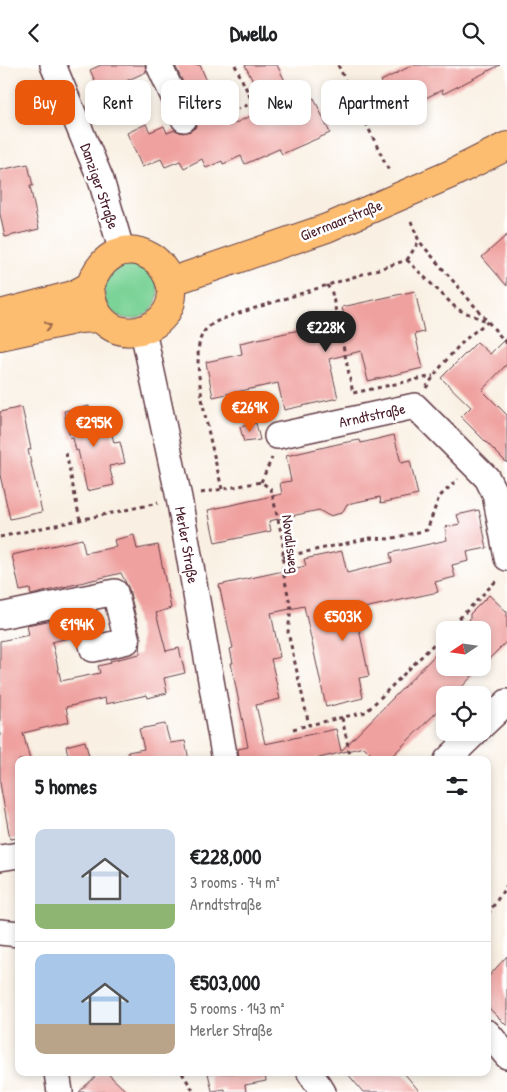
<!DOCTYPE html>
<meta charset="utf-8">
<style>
:root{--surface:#fff;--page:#f6f6f6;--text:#202124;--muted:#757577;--line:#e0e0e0;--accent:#ea580c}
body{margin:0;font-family:"Patrick Hand",sans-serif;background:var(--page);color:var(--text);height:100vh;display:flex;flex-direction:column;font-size:19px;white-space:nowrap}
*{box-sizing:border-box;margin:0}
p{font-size:16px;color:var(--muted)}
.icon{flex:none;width:28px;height:28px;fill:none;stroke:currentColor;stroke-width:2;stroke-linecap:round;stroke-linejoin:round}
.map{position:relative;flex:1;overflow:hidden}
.drawer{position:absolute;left:15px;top:691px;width:476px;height:320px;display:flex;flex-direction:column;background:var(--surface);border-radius:10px;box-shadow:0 2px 8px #0003}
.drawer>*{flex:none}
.guide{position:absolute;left:15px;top:15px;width:478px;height:45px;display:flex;gap:10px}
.needle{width:32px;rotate:257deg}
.buttons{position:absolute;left:436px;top:556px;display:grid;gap:10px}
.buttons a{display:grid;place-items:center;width:55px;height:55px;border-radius:10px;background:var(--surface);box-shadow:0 2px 8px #0003;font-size:25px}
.price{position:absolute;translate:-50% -42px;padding:0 11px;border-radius:18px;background:var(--accent);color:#fff;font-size:16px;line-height:32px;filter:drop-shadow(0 1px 2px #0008)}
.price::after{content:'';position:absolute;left:50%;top:30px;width:15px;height:11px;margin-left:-8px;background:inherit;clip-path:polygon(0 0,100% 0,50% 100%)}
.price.on{background:#222;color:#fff}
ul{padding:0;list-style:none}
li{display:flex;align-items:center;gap:15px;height:125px;padding:0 20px}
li+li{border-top:1px solid var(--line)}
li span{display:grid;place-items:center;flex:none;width:140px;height:100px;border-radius:10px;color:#555}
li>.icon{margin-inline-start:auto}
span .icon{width:60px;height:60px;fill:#fffc;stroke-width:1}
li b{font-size:21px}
h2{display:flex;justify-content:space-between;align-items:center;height:60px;padding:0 20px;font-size:21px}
.chip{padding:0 18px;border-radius:10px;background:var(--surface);box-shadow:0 2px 8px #0003;font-size:18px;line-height:45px}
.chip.on{background:var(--accent);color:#fff}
header{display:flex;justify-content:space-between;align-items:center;height:65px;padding:0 20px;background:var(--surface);font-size:22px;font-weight:700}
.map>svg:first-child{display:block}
</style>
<header><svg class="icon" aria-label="back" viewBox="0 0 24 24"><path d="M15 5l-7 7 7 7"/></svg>Dwello<svg class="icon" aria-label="search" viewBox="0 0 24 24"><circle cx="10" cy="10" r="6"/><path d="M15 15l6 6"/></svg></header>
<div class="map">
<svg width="507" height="1027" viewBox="0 0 507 1027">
<rect width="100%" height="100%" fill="#fff"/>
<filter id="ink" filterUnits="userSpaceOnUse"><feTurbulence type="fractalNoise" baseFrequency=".02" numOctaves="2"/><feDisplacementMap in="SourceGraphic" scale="10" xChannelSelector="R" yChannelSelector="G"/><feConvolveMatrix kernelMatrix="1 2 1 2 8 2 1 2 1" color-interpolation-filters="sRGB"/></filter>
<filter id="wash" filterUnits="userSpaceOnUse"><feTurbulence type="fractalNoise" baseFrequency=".0096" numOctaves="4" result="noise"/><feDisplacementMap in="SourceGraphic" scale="20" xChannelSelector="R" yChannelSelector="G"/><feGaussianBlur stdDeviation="1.12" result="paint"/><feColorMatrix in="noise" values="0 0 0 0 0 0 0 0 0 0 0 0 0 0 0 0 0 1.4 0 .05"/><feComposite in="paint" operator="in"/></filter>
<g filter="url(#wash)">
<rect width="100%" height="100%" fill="#f9f0e3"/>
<circle fill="#7bd398" stroke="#627962" cx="131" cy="227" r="27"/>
<g id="blocks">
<g fill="#efa19f">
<path d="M101 0H145L146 7 115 21 121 35 107 42 90 5Z"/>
<path d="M175 0H200L224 56 226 55 229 61 266 44 245 0H277L293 32 296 31 299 40 314 33 330 68 282 89 279 84 245 99 241 91 223 99 222 96 206 103 202 94 184 103 180 96 165 102 161 94 142 102 127 68 146 59 150 67 164 61 167 68 175 65 183 68 195 63 198 56 197 48Z"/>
<path d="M413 0H500L443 29 442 25 397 47 381 16Z"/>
<path d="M28 99 33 121H30L39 164 5 172 0 149V105Z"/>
<path d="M507 170V221L482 192Z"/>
<path d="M415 226 424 267 415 269 423 303 368 316 361 286 329 294 338 333 284 345 278 318 213 332 206 297 242 289 240 278 345 255 342 242Z"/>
<path d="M507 272V299L482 325 507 350V398L461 352 471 342 441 313 477 277 490 289Z"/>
<path d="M89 341 94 360 109 357 114 378 120 377 125 398 109 401 114 420 87 426 78 385 76 386 73 373H70L64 346Z"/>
<path d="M22 342 31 384 28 385 42 447 10 454 0 410V347Z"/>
<path d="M256 358 260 375 244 377 240 362Z"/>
<path d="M394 370 401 398 410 396 418 430 381 438 380 432 347 439 342 448 329 451 319 445 269 456 271 466 215 478 208 445 282 429 280 418 291 416 286 391 342 378 360 375 361 378Z"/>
<path d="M479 445 487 483 467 487 469 496 452 500 455 512 435 517 438 527 355 545 369 611 359 613 363 633 326 642 304 541 271 548 280 592 271 594 280 634 256 640 265 679 336 664 341 686 445 580V602H481L454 630H445V639L388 695H377L364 682 311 695H239L238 684 248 682 231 598H233L230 584 233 583 219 520 306 501 304 494 342 486 347 508 392 497 390 488 447 475 445 462 460 459 457 450Z"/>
<path d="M134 470 137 484 158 480 171 543 156 548 166 586 179 583 185 608 164 613 167 628 148 633 147 630 106 639 105 633 66 642 69 657 23 668 30 695H19V773L10 774 0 718V576L29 570 27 560 68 552 72 572 52 577 61 616 100 608 98 601 111 598 110 596 140 589 141 573 129 524 121 508 31 530 30 524 20 526 12 490 82 474 85 488 116 482 114 475Z"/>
<path d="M489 530 507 547V576L482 601V565H460L470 554V549Z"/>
<path d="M165 659 170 678 185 676 189 695H129L128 687 144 684 139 664Z"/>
<path d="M85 676 90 695H69L66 681Z"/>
<path d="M507 891V961L488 942V912Z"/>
<path d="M99 1008H107L127 1027H79Z"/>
<path d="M208 1008H265L266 1016 245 1020 246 1027H225V1024L212 1026Z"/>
<path d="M347 1008H404L420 1027H363Z"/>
</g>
</g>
</g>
<g filter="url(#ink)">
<use href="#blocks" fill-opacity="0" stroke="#643e47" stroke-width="1"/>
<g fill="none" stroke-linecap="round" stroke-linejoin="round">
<defs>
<g id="minor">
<path d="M53 0 101 115 122 187"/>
<path d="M159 0 184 54"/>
<path d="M143 266 179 433 225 695"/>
<path d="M277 371 415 341 487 413 495 429 507 493"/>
<path d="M0 551 115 527 127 576 93 584 80 534"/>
<path d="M482 661 507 637"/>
<path d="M447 695 475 668"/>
<path d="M0 793 19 790"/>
<path d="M0 867 19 869"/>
<path d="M488 968 507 991"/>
<path d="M57 1008 60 1027"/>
<path d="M310 1008 323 1027"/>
</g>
<g id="major">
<path d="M170 217 327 163 451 109 507 81"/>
<path d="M0 249 73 230 90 221C100 194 122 175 151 192 159 196 164 204 168 212 192 265 95 298 90 221"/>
<path d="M0 271 79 254 99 253"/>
</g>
</defs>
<use href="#minor" stroke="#643e47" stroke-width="28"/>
<use href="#major" stroke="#643e47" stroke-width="30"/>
<g stroke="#643e47" stroke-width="3" stroke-dasharray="4 4" stroke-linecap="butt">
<path d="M235 0 253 38 238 44"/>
<path d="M338 0 390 108"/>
<path d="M253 38 272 29"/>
<path d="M411 156 419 176 507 279"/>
<path d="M407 195 457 244 486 256"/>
<path d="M407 195 419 176"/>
<path d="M327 220 332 228 353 328 433 311"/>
<path d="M426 323C442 298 463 273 488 257"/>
<path d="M66 388 80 455"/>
<path d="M261 417 272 393"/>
<path d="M222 424C215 393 188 296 202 270 208 258 221 255 233 250L407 195"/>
<path d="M201 428 261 417 271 424 283 476V506L291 544 288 567 309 660 366 647 445 568"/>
<path d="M0 472 158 438"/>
<path d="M283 492 370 473 389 474 427 465 439 432 458 414"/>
<path d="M448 565 498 514"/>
<path d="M342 653 351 695"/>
<path d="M293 664 309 660"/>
<path d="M488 849 507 820"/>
<path d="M182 1008 194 1027"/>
</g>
<use href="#minor" stroke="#fff" stroke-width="25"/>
<use href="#major" stroke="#fcbd6f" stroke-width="28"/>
</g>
<defs><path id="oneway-chevron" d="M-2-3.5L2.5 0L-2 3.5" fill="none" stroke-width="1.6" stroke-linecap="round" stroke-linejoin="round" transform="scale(1.25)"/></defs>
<use stroke="#9a664a" href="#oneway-chevron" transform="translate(48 261) rotate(-13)"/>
</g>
<g text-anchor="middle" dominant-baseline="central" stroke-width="5" stroke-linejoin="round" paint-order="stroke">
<g font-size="15" fill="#4a1f2b" stroke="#fff">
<text transform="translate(100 121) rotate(71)">Danziger Straße</text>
<text transform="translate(341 155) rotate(-22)">Giermaarstraße</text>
<text transform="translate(372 350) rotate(-12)">Arndtstraße</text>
<text transform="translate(291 479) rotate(83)">Novalisweg</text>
<text transform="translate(187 480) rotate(80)">Merler Straße</text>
</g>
</g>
</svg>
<div class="buttons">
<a><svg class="needle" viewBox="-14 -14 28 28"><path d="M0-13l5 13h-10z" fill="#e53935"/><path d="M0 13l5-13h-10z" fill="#757577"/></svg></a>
<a><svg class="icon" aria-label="locate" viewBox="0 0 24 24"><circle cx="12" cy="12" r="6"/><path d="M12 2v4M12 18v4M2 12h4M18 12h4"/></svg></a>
</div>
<b class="price on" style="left:326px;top:288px">€228K</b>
<b class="price" style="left:250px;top:368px">€269K</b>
<b class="price" style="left:94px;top:383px">€295K</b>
<b class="price" style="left:343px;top:577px">€503K</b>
<b class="price" style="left:77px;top:585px">€194K</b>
<div class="guide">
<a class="chip on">Buy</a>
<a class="chip">Rent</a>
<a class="chip">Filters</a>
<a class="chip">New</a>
<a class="chip">Apartment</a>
</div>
<section class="drawer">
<h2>5 homes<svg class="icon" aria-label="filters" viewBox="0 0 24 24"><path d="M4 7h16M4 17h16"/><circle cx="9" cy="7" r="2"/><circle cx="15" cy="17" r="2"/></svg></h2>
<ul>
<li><span style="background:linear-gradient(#c9d6e8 75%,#8fb573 0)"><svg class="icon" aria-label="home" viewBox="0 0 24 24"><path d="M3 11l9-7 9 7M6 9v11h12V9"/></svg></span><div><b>€228,000</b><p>3 rooms · 74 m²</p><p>Arndtstraße</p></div></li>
<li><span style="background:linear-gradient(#a9c7e8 70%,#b9a48a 0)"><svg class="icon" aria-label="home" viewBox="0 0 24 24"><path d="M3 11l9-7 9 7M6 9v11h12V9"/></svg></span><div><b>€503,000</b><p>5 rooms · 143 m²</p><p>Merler Straße</p></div></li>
</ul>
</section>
</div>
